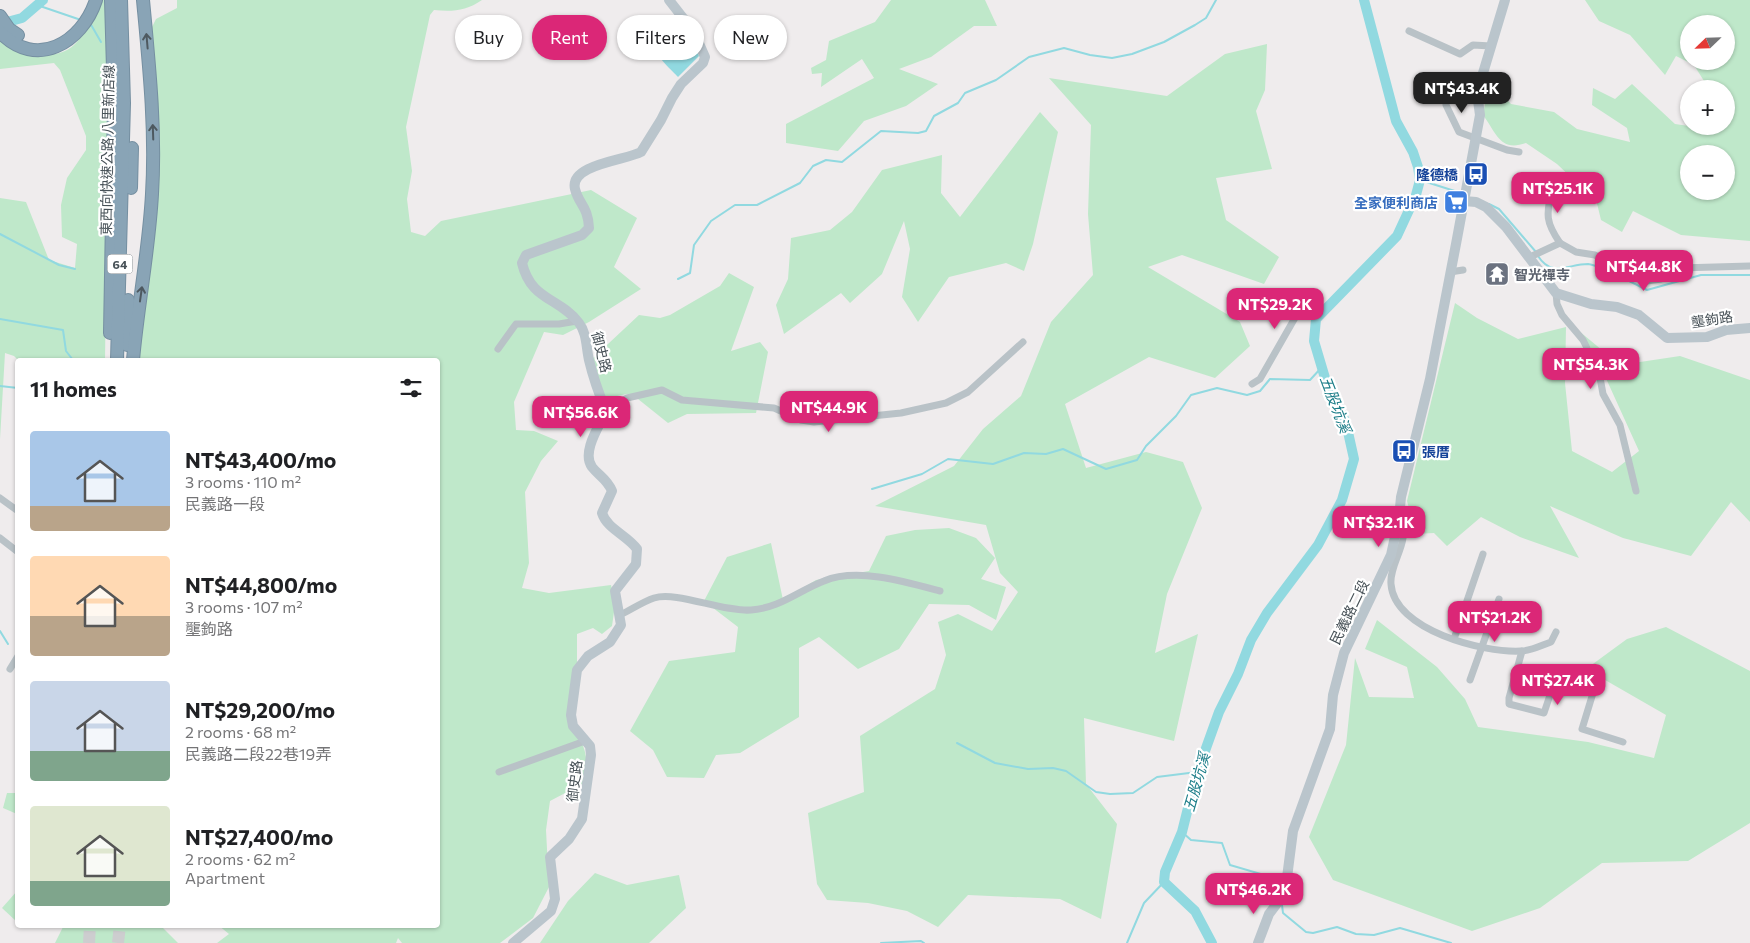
<!DOCTYPE html>
<meta charset="utf-8">
<style>
:root{--surface:#fff;--page:#f2f2f2;--text:#202124;--muted:#757577;--accent:#db2777}
body{margin:0;font-family:Commissioner,"Noto Sans TC",sans-serif;background:var(--page);color:var(--text);height:100vh;display:flex;flex-direction:column;font-size:19px;white-space:nowrap}
*{box-sizing:border-box;margin:0}
p{font-size:16px;color:var(--muted)}
.icon{flex:none;width:28px;height:28px;fill:none;stroke:currentColor;stroke-width:2;stroke-linecap:round;stroke-linejoin:round}
.map{position:relative;flex:1;overflow:hidden}
.side{position:absolute;left:15px;top:358px;width:425px;height:570px;display:flex;flex-direction:column;background:var(--surface);border-radius:5px;box-shadow:0 1px 4px #0004}
.side>*{flex:none}
.top-card{position:absolute;left:455px;top:15px;width:475px;height:45px;display:flex;gap:10px}
.needle{width:32px;rotate:247deg}
.controls{position:absolute;left:1680px;top:15px;display:grid;gap:10px}
.controls a{display:grid;place-items:center;width:55px;height:55px;border-radius:50%;background:var(--surface);box-shadow:0 1px 4px #0004;font-size:25px}
.price{position:absolute;translate:-50% -42px;padding:0 11px;border-radius:10px;background:var(--accent);color:#fff;font-size:16px;line-height:32px;filter:drop-shadow(0 1px 2px #0008)}
.price::after{content:'';position:absolute;left:50%;top:30px;width:15px;height:11px;margin-left:-8px;background:inherit;clip-path:polygon(0 0,100% 0,50% 100%)}
.price.selected{background:#222;color:#fff}
ul{padding:0;list-style:none}
li{display:flex;align-items:center;gap:15px;height:125px;padding:0 15px}
li span{display:grid;place-items:center;flex:none;width:140px;height:100px;border-radius:5px;color:#555}
li>.icon{margin-inline-start:auto}
span .icon{width:60px;height:60px;fill:#fffc;stroke-width:1}
li b{font-size:21px}
h2{display:flex;justify-content:space-between;align-items:center;height:60px;padding:0 15px;font-size:21px}
.pill{padding:0 18px;border-radius:22px;background:var(--surface);box-shadow:0 1px 4px #0004;font-size:18px;line-height:45px}
.pill.selected{background:var(--accent);color:#fff}
.map>svg:first-child{display:block}
</style>
<div class="map">
<svg width="1750" height="943" viewBox="0 0 1750 943">
<rect width="100%" height="100%" fill="#efeced"/>
<g fill="#bfe8ca" fill-rule="evenodd">
<path d="M98 0H110L105 360H18L14 356 5 353 0 439V198L26 202 49 260 75 268 77 244 62 237 61 205 67 178 86 150V136L60 70 54 63 0 69V36C4 41 9 47 14 50 30 58 61 58 74 45 86 34 93 15 98 0Z"/>
<path d="M177 0H482C466 11 452 12 434 10L430 15 406 127 412 171 407 199 411 232 425 236 441 221 591 190 637 218 614 267 641 289 589 322 563 335 544 332 514 402 516 430 534 431 558 441 541 461 525 492 529 563 522 588 549 593 611 585 615 605 612 626 602 634 593 628 577 634V674L569 722C586 747 588 753 586 782L550 801 546 830 549 887 533 918 500 943H402L398 938 396 943H217L229 934 218 925H438V360H138L158 146 149 33 156 19 177 8Z"/>
<path d="M891 0H985L997 26H974L931 57 899 69 938 84 906 106 864 121 838 151 786 143V124L874 78 862 59 821 87 822 73 812 74 811 68 826 60 829 41 875 22Z"/>
<path d="M1585 0H1750V241L1681 235 1633 211 1622 232 1601 220 1593 187 1579 185 1557 164 1526 143C1500 152 1497 134 1483 115L1489 81 1511 104 1554 112 1577 129 1630 142 1627 128 1592 105 1593 88 1615 99 1632 84 1675 124 1689 126H1726V89H1709L1694 65 1676 56 1665 75 1630 35 1599 21ZM1689 24H1726V61H1689ZM1689 154H1726V191H1689Z"/>
<path d="M1267 44 1265 90 1256 111 1272 169 1216 178 1226 220 1279 257 1264 284 1182 255 1148 267 1240 322 1250 346 1215 378 1149 357 1065 404 1086 468 1146 452 1183 462 1202 508 1167 594 1155 653 1198 634 1174 741 1084 718 1086 784 1117 824 1101 919 1060 899 968 895 938 927 907 911 868 903 827 900 817 884 808 813 864 792 860 736 935 689 946 655 938 622 958 614 992 631 1018 592 1000 573 986 525 875 506 954 466 983 429 1021 396 1051 322 1093 275 1088 214 1091 125 1049 78 1167 96 1225 54Z"/>
<path d="M1040 112 1058 132 1033 244 1024 271 1006 263 949 277 918 322 902 297 910 249 904 221 882 274 850 303 841 293 784 334 776 305 788 279 791 238 830 230 852 212 882 170 942 155 941 193 960 217Z"/>
<path d="M729 273 754 287 731 351 760 342 768 352 756 413 687 414 668 423 638 399 627 394 607 398 602 393 593 358 639 315 660 318 670 315 720 286Z"/>
<path d="M1455 303 1477 318 1518 339 1566 327 1565 383 1572 451 1612 472 1639 451 1594 352 1579 331 1620 365 1680 356 1750 380V522L1731 502 1691 556 1623 538 1550 506 1579 558 1520 537 1481 517 1447 546 1434 533 1416 534 1407 501Z"/>
<path d="M949 528 976 538 995 558 981 579 1006 587 996 620 969 605 929 604 899 649 858 669 819 637 799 648V717L740 753 716 755 704 778 667 777 653 750 630 731 669 661 735 652 738 627 704 601 727 557 771 543 783 600 816 580 869 571 886 536 915 530Z"/>
<path d="M1377 620 1437 667 1465 699 1478 727 1588 742 1654 758 1666 715 1586 669 1627 639 1666 627 1750 671V823L1688 861 1602 863 1540 908 1472 931 1333 880 1309 837 1346 745 1355 658 1369 697 1414 698 1407 667 1365 649Z"/>
<path d="M7 793H17V814L3 808Z"/>
<path d="M595 873 627 885 679 875 686 908 649 943H540L568 901Z"/>
<path d="M17 891V922L2 908Z"/>
<path d="M64 925H160L178 943H55Z"/>
</g>
<path fill="#91d9e0" d="M682 24 687 28 699 56 678 77C652 51 642 41 682 24Z"/>
<g fill="none" stroke-linecap="round" stroke-linejoin="round">
<g stroke="#91d9e0" stroke-width="2">
<path d="M37 5 81 20"/>
<path d="M90 23 101 42"/>
<path d="M1420 180 1461 193"/>
<path d="M1489 204 1499 209 1536 252"/>
<path d="M0 234 59 265 75 269"/>
<path d="M1538 256C1552 278 1568 264 1588 264 1600 265 1634 284 1647 290L1701 275H1750"/>
<path d="M678 279 690 273 694 245 711 221 735 205H757L800 183 813 166 826 160 842 162 881 131 918 133 926 131 934 116 958 103 965 93 996 80 1029 57 1064 48 1090 55 1112 58 1132 54 1164 42 1195 25 1206 18 1216 0"/>
<path d="M0 319 63 330 66 351 73 360"/>
<path d="M0 386 18 388"/>
<path d="M872 489 922 474 948 459 993 464 1024 453 1046 454 1063 449 1106 469 1137 460 1146 446 1176 416 1191 395 1217 388 1247 395 1260 391 1270 379 1310 380 1322 367"/>
<path d="M0 631 8 644"/>
<path d="M957 743 995 763 1028 769 1053 768 1066 771 1096 792 1110 794 1133 793 1157 777 1197 772"/>
<path d="M1182 832 1191 840 1222 843 1230 865 1278 879 1280 893"/>
<path d="M1282 905 1283 913 1306 932 1313 933 1337 927 1356 934 1374 935 1400 928 1451 943"/>
<path d="M881 943 921 941 924 943"/>
<path d="M1127 943 1144 903 1164 882"/>
</g>
<g stroke="#91d9e0" stroke-width="10">
<path d="M0 24 22 18 43 0"/>
<path d="M1212 943 1195 911 1164 882 1165 872 1182 832 1196 776 1219 712 1238 674 1251 640 1267 613 1318 545 1342 500 1354 459 1346 423 1325 378 1314 341 1316 319 1397 236 1416 195 1420 180 1418 167 1413 152 1396 121 1364 0"/>
</g>
<g stroke="#cdcdcf" stroke-width="12" stroke-dasharray="12 6" stroke-linecap="butt">
<path d="M89 943 90 925"/>
<path d="M118 943 120 925"/>
</g>
<defs>
<g id="highway">
<path d="M0 16 9 29 18 35"/>
<path d="M0 32C36 70 82 43 96 0"/>
<path d="M131 188 132 148"/>
<path d="M110 333 114 103 111 0"/>
<path d="M127 345 128 300"/>
<path d="M117 360 124 103 121 0"/>
<path d="M133 360C138 304 149 250 152 194 156 129 149 64 143 0"/>
</g>
</defs>
<use href="#highway" stroke="#758fa1" stroke-width="14"/>
<g stroke="#b9c2c7" stroke-width="7">
<path d="M1409 31 1460 54 1473 45 1491 46"/>
<path d="M1445 91 1446 105 1459 132 1507 150 1519 152"/>
<path d="M1552 187C1547 213 1544 220 1560 243"/>
<path d="M1530 257 1560 243 1576 252 1595 255 1618 269 1647 281 1661 279 1679 268 1750 266"/>
<path d="M1450 272 1463 270"/>
<path d="M1556 293 1557 304 1562 315 1583 340 1599 372 1603 394 1620 425 1636 491"/>
<path d="M498 349 516 324H559L577 321"/>
<path d="M1252 384 1260 379 1296 316 1319 301"/>
<path d="M606 411 627 398 662 390 682 400 774 408 801 420 814 422 901 413 946 403 968 392 1023 342"/>
<path d="M0 498 18 511"/>
<path d="M1399 518C1413 540 1389 562 1391 584 1394 630 1483 653 1521 651 1531 651 1542 645 1551 642L1556 632"/>
<path d="M0 538 18 552"/>
<path d="M620 615C631 610 642 602 654 598 677 591 722 612 751 610 780 608 798 591 824 581 857 567 907 582 940 591"/>
<path d="M1454 639 1483 554"/>
<path d="M1522 651 1509 698V704L1544 713 1558 671 1590 683 1593 693 1582 729 1623 742"/>
<path d="M10 669 18 656"/>
<path d="M1470 680 1499 599"/>
<path d="M499 772 585 741"/>
</g>
<g stroke="#bac5cc" stroke-width="10">
<path d="M1464 201 1476 202 1486 207 1506 227 1556 293 1591 304 1617 307 1639 315 1667 338 1707 337 1726 330 1750 328"/>
<path d="M513 943 551 911 555 899 550 857 569 839 582 819 591 755 590 746 573 726 571 715 577 670 588 656 610 642 621 625 615 591 636 564 637 549C627 535 607 529 602 513L612 491C607 479 599 476 592 467 581 452 600 425 606 411 599 394 593 377 589 360 586 347 587 333 579 323 559 297 531 301 522 263L526 255 582 235 589 228C588 206 579 205 575 189 569 164 627 160 641 152L661 120 672 98 681 84 703 63 705 57 694 32 669 0"/>
<path d="M1258 943 1269 914 1285 893 1293 831 1330 729 1333 695 1344 653 1391 555 1399 518 1401 497 1430 379 1456 244 1480 115 1477 93 1505 0"/>
</g>
<use href="#highway" stroke="#89a4b6" stroke-width="12"/>
</g>
<defs><path id="oneway-shaft" d="M-6 0H5M1.5-3L5.5 0L1.5 3" fill="none" stroke-width="1.6" stroke-linecap="round" stroke-linejoin="round" transform="scale(1.25)"/></defs>
<g stroke="#4e5960">
<use href="#oneway-shaft" transform="translate(147 41) rotate(-95)"/>
<use href="#oneway-shaft" transform="translate(153 132) rotate(-92)"/>
<use href="#oneway-shaft" transform="translate(141 294) rotate(-82)"/>
</g>
<defs>
<symbol id="bus-square" viewBox="-11 -11 22 22"><rect x="-9" y="-9" width="18" height="18" rx="4" fill="#1a4fb4" stroke="#fff"/><path d="M-5-6H5V4H4V6H2V4H-2V6H-4V4H-5ZM-3.5-4V0h7V-4ZM-3.5 1.2v1.5H-2V1.2ZM2 1.2v1.5H3.5V1.2Z" fill="#fff"/></symbol>
<symbol id="supermarket-square" viewBox="-11 -11 22 22"><rect x="-9" y="-9" width="18" height="18" rx="4" fill="#3f7fe0" stroke="#fff"/><path d="M-6-5.5h2.5l.6 2H6L4.5 2H-2.5L-4.4-4H-6ZM-1.5 3.2a1.3 1.3 0 1 0 .1 0ZM3 3.2a1.3 1.3 0 1 0 .1 0Z" fill="#fff"/></symbol>
<symbol id="temple-square" viewBox="-11 -11 22 22"><rect x="-9" y="-9" width="18" height="18" rx="4" fill="#6b7280" stroke="#fff"/><path d="M0-6L5-2H3V0L6.5 2.5H4V6H1.5V3h-3V6H-4V2.5H-6.5L-3 0V-2H-5Z" fill="#fff"/></symbol>
</defs>
<g fill-rule="evenodd">
<use href="#bus-square" x="1462" y="160" width="28" height="28"/>
<use href="#supermarket-square" x="1442" y="188" width="28" height="28"/>
<use href="#temple-square" x="1483" y="260" width="28" height="28"/>
<use href="#bus-square" x="1390" y="437" width="28" height="28"/>
</g>
<g text-anchor="middle" dominant-baseline="central" stroke-width="4.5" stroke-linejoin="round" paint-order="stroke">
<rect fill="#fff" stroke="#7e8589" stroke-width="1" x="107.5" y="254.5" width="25" height="19" rx="4"/>
<g font-size="12" font-weight="bold" fill="#475157">
<text x="120" y="264">64</text>
</g>
<g font-size="14" fill="#475157" stroke="#fff">
<text transform="translate(107 150) rotate(-89)">東西向快速公路 八里新店線</text>
<text transform="translate(1712 319) rotate(-9)">壟鉤路</text>
<text transform="translate(602 352) rotate(76)">御史路</text>
<text transform="translate(1349 612) rotate(-64)">民義路二段</text>
<text transform="translate(574 781) rotate(-83)">御史路</text>
</g>
<g font-size="14" font-weight="bold" fill="#164399" stroke="#fff" text-anchor="end">
<text x="1458" y="174">隆德橋</text>
<text x="1422" y="451" text-anchor="start">張厝</text>
</g>
<g font-size="14" font-weight="bold" fill="#366cbe" stroke="#fff" text-anchor="end">
<text x="1438" y="202">全家便利商店</text>
</g>
<g font-size="14" font-weight="bold" fill="#5b616d" stroke="#fff" text-anchor="start">
<text x="1514" y="274">智光禪寺</text>
</g>
<g font-size="15" font-style="italic" fill="#1b7d88" stroke="#fff">
<text transform="translate(1336 404) rotate(69)">五股坑溪</text>
<text transform="translate(1196 782) rotate(-74)">五股坑溪</text>
</g>
</g>
</svg>
<div class="controls">
<a><svg class="needle" viewBox="-14 -14 28 28"><path d="M0-13l5 13h-10z" fill="#e53935"/><path d="M0 13l5-13h-10z" fill="#757577"/></svg></a>
<a>+</a>
<a>−</a>
</div>
<b class="price selected" style="left:1462px;top:114px">NT$43.4K</b>
<b class="price" style="left:1558px;top:214px">NT$25.1K</b>
<b class="price" style="left:1644px;top:292px">NT$44.8K</b>
<b class="price" style="left:1275px;top:330px">NT$29.2K</b>
<b class="price" style="left:1591px;top:390px">NT$54.3K</b>
<b class="price" style="left:829px;top:433px">NT$44.9K</b>
<b class="price" style="left:581px;top:438px">NT$56.6K</b>
<b class="price" style="left:1379px;top:548px">NT$32.1K</b>
<b class="price" style="left:1495px;top:643px">NT$21.2K</b>
<b class="price" style="left:1558px;top:706px">NT$27.4K</b>
<b class="price" style="left:1254px;top:915px">NT$46.2K</b>
<div class="top-card">
<a class="pill">Buy</a>
<a class="pill selected">Rent</a>
<a class="pill">Filters</a>
<a class="pill">New</a>
</div>
<section class="side">
<h2>11 homes<svg class="icon" aria-label="filters" viewBox="0 0 24 24"><path d="M4 7h16M4 17h16"/><circle cx="9" cy="7" r="2"/><circle cx="15" cy="17" r="2"/></svg></h2>
<ul>
<li><span style="background:linear-gradient(#a9c7e8 75%,#b9a48a 0)"><svg class="icon" aria-label="home" viewBox="0 0 24 24"><path d="M3 11l9-7 9 7M6 9v11h12V9"/></svg></span><div><b>NT$43,400/mo</b><p>3 rooms · 110 m²</p><p>民義路一段</p></div></li>
<li><span style="background:linear-gradient(#ffd9b3 60%,#b9a48a 0)"><svg class="icon" aria-label="home" viewBox="0 0 24 24"><path d="M3 11l9-7 9 7M6 9v11h12V9"/></svg></span><div><b>NT$44,800/mo</b><p>3 rooms · 107 m²</p><p>壟鉤路</p></div></li>
<li><span style="background:linear-gradient(#c9d6e8 70%,#7fa58c 0)"><svg class="icon" aria-label="home" viewBox="0 0 24 24"><path d="M3 11l9-7 9 7M6 9v11h12V9"/></svg></span><div><b>NT$29,200/mo</b><p>2 rooms · 68 m²</p><p>民義路二段22巷19弄</p></div></li>
<li><span style="background:linear-gradient(#dfe7d0 75%,#7fa58c 0)"><svg class="icon" aria-label="home" viewBox="0 0 24 24"><path d="M3 11l9-7 9 7M6 9v11h12V9"/></svg></span><div><b>NT$27,400/mo</b><p>2 rooms · 62 m²</p><p>Apartment</p></div></li>
</ul>
</section>
</div>
